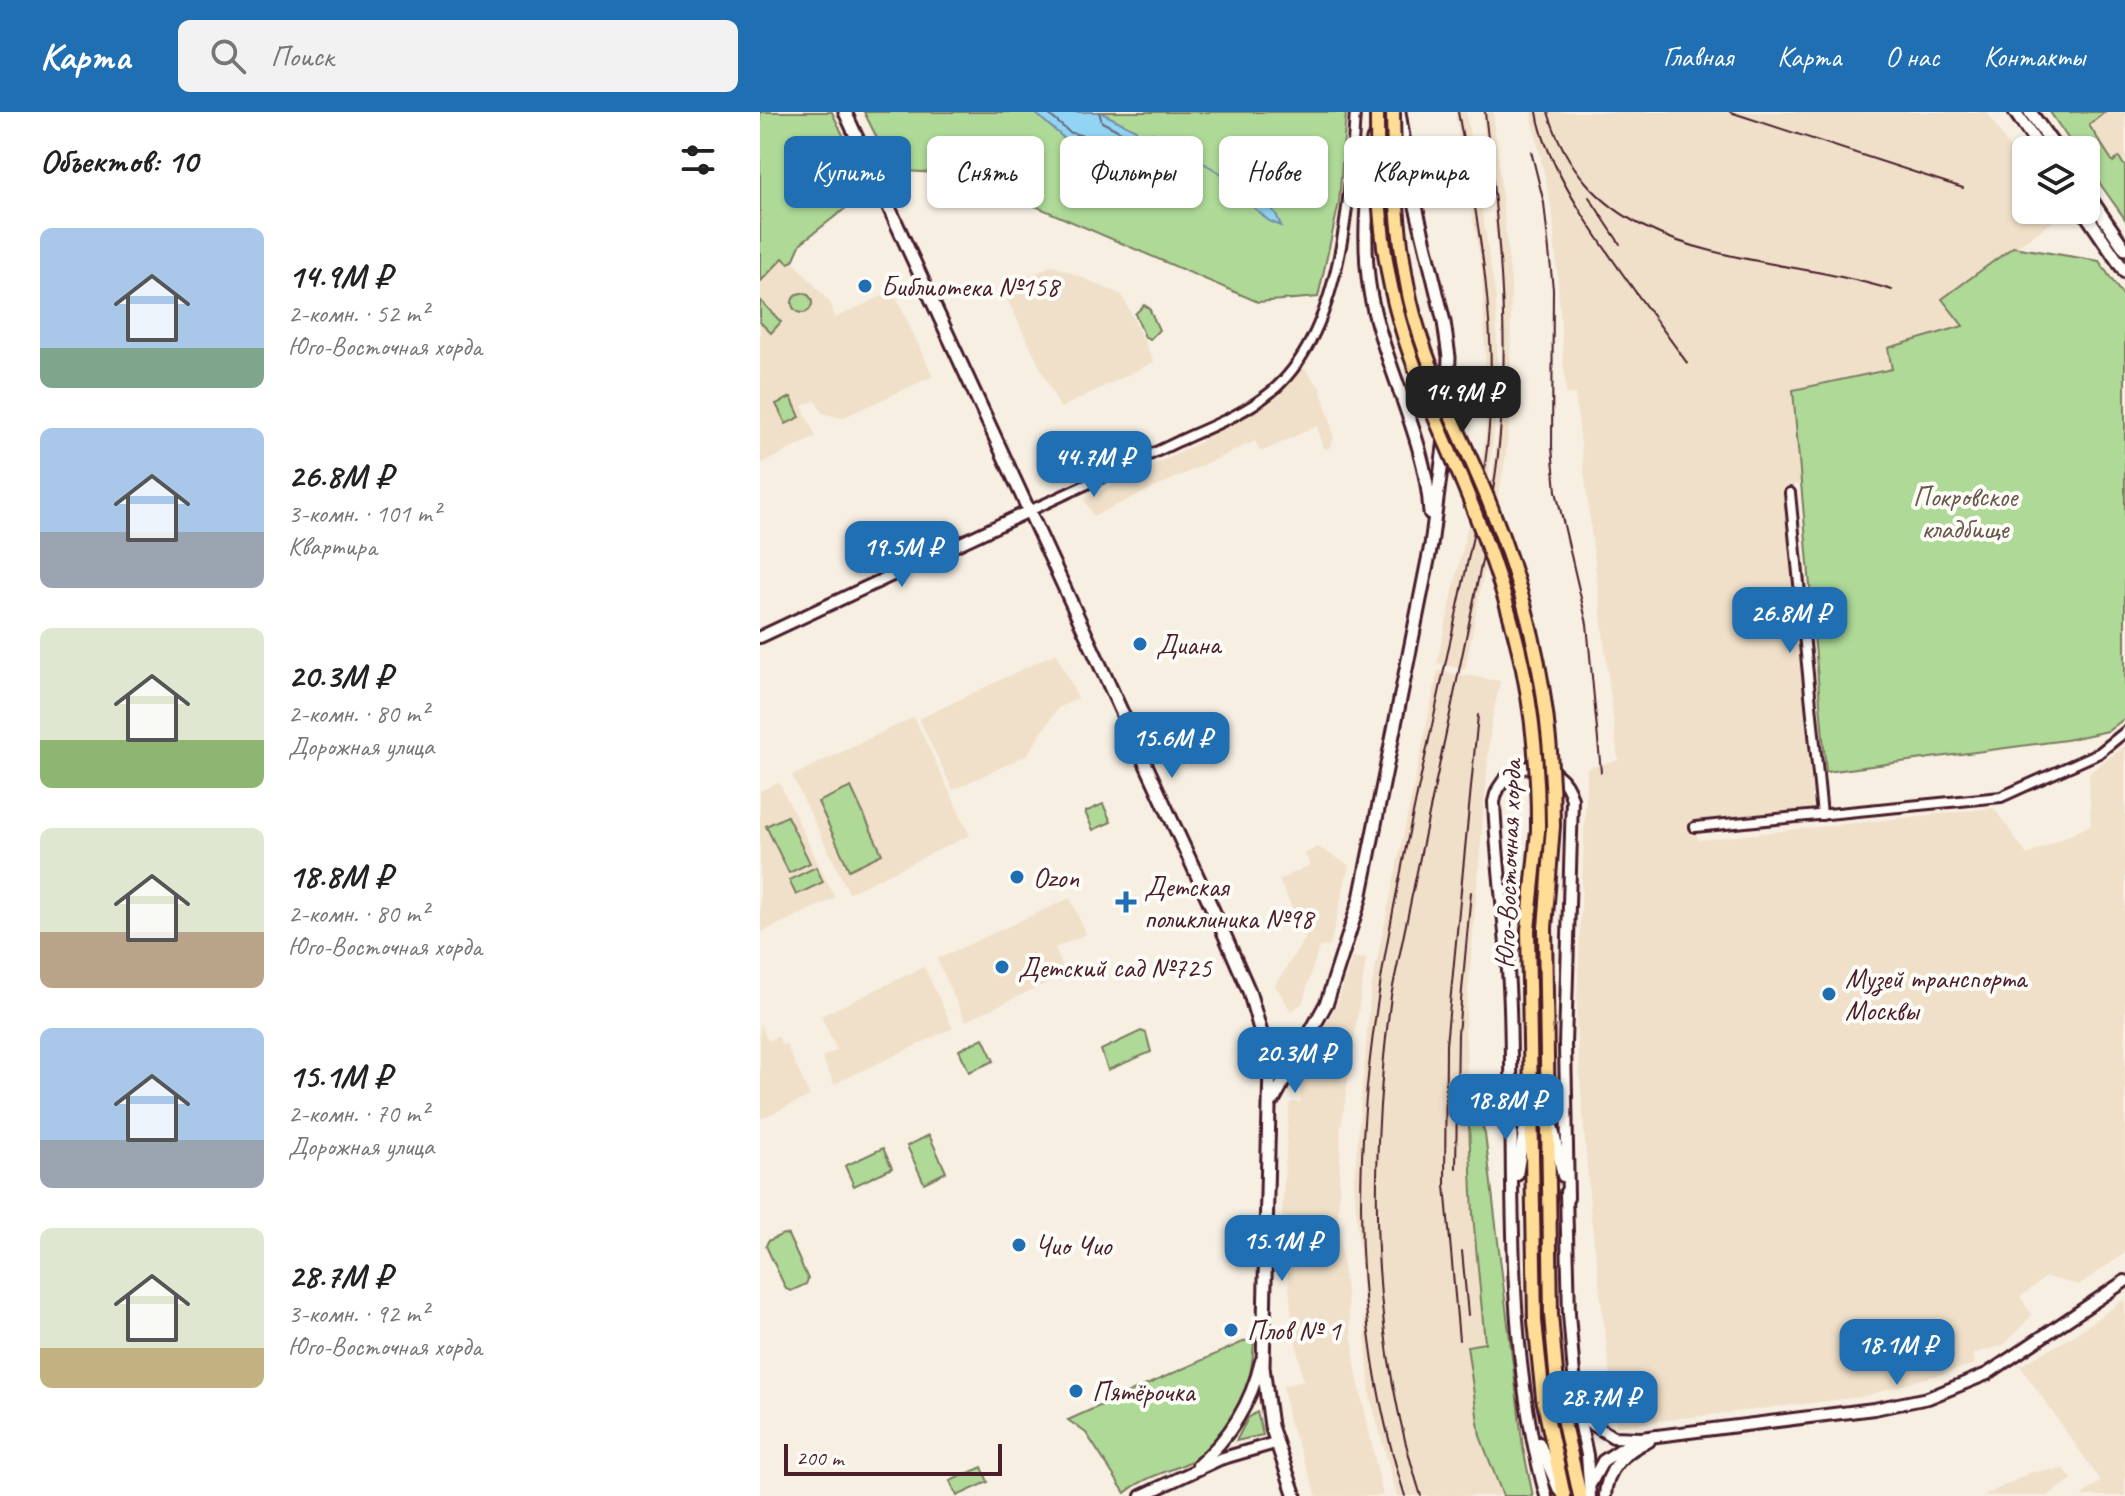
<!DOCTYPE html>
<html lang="ru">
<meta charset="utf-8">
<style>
:root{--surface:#fff;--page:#f2f2f2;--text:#222;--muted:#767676;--accent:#1f6fb2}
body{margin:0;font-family:Caveat,sans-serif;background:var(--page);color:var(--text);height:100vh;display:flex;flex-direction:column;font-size:30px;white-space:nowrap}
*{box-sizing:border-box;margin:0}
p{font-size:26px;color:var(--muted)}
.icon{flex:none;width:44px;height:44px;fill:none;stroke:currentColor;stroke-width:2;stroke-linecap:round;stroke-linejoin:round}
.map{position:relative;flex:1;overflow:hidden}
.sheet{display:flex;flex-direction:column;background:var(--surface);width:760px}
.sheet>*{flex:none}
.hud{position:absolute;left:24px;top:24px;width:760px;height:72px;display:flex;gap:16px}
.controls{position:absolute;left:1252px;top:24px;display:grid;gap:16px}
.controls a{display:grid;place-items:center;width:88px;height:88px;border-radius:12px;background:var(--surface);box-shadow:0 2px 6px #0004;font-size:40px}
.scale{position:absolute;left:24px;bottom:20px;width:218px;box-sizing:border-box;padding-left:8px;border:4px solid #4a1f2b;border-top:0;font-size:22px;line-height:28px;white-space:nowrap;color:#4a1f2b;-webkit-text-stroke:6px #fdfcf7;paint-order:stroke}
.price{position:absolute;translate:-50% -68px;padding:0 18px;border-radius:16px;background:var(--accent);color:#fff;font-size:26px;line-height:52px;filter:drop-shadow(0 2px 4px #0008)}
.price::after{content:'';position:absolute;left:50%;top:48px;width:24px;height:18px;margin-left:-12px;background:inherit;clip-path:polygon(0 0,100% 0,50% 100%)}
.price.on{background:#222;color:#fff}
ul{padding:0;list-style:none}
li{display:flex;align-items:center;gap:24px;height:200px;padding:0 40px}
li span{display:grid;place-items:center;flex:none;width:224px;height:160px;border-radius:12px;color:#555}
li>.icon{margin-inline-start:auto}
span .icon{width:96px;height:96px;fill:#fffc;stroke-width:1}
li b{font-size:34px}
h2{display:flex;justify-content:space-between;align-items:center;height:96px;padding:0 40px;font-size:34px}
.tag{padding:0 28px;border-radius:12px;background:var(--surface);box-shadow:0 2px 6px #0004;font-size:28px;line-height:72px}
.tag.on{background:var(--accent);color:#fff}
header{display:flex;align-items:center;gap:48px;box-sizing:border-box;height:112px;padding:0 40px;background:var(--accent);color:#fff}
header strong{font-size:38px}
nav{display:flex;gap:44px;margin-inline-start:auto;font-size:28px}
.search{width:560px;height:72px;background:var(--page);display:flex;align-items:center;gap:20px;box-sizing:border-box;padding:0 28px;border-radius:12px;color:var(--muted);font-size:30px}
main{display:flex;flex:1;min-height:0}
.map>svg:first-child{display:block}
</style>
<header>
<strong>Карта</strong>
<div class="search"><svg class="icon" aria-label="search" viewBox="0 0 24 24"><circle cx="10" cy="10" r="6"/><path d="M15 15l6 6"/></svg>Поиск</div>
<nav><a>Главная</a><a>Карта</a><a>О нас</a><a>Контакты</a></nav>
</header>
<main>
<section class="sheet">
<h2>Объектов: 10<svg class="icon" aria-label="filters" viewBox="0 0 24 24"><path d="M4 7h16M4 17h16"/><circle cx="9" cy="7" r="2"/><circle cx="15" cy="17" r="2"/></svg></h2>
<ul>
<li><span style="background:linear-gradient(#a9c7e8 75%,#7fa58c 0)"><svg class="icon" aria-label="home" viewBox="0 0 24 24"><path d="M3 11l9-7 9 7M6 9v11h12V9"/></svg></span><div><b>14.9M ₽</b><p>2-комн. · 52 m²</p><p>Юго-Восточная хорда</p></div></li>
<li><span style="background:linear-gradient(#a9c7e8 65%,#9aa5b1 0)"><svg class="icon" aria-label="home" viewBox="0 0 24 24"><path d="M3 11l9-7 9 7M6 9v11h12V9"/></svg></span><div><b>26.8M ₽</b><p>3-комн. · 101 m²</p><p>Квартира</p></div></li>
<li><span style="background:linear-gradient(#dfe7d0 70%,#8fb573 0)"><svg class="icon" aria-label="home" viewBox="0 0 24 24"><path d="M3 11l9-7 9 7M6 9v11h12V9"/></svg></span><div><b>20.3M ₽</b><p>2-комн. · 80 m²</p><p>Дорожная улица</p></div></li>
<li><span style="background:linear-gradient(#dfe7d0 65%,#b9a48a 0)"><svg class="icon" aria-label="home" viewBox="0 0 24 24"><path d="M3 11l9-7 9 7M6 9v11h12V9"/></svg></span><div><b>18.8M ₽</b><p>2-комн. · 80 m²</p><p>Юго-Восточная хорда</p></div></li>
<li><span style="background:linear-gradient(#a9c7e8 70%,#9aa5b1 0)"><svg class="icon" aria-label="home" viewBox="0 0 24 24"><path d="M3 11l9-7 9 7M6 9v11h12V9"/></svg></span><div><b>15.1M ₽</b><p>2-комн. · 70 m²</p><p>Дорожная улица</p></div></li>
<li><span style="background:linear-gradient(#dfe7d0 75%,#c2b280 0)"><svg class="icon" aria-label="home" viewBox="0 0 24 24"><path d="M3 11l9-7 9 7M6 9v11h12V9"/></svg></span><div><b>28.7M ₽</b><p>3-комн. · 92 m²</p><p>Юго-Восточная хорда</p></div></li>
</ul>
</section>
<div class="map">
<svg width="1365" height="1384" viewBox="0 0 1365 1384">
<rect width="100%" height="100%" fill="#f7efe2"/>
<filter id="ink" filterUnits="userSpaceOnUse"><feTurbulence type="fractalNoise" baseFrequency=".0125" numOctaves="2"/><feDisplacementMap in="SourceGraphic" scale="16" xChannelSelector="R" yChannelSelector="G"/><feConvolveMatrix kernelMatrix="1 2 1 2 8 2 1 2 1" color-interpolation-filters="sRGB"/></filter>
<g filter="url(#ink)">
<g fill="#f0e0c9">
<path d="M695 0H706L736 187 738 285 725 397H728L741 297 743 233 741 170 722 0H733L751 170 750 297 746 343 705 558 677 551 715 382 725 329 727 289 722 158Z"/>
<path d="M771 0H1227L1266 63V98H1292L1298 106 1182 187 1203 214 1128 236 1133 257 1033 278 1043 372 1026 374 1053 697 935 709 938 728 1234 696 1267 743 1331 713 1329 661 1365 634V1141L1319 1173 1286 1165 1260 1185 1272 1203 1244 1233 1213 1242 1215 1252 1101 1285 856 1314 830 1096 816 912 827 656 858 648 815 282 806 283 793 104Z"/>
<path d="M1345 0H1365V55L1359 45 1353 50 1329 13Z"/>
<path d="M23 146 28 151 33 149 71 192 75 206 133 179 173 264 82 306 62 301 55 288 42 294 56 325 0 352V170Z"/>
<path d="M293 153 362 183 394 250 300 296 242 177Z"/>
<path d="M543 255 560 276 569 304 574 327 569 336 563 337 557 314 501 340 495 329 333 404 324 387 441 330 442 325 506 292Z"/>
<path d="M296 541 318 586 298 596 267 643 193 678 159 607Z"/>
<path d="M678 559 740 569 731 612 705 916 713 1103 725 1231 707 1234 720 1324 743 1384H637L610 1284 594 1069 611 876Z"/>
<path d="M154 605 210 723 89 781 32 664Z"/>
<path d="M19 670 75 786 0 821V679Z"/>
<path d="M558 735 589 753 570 834 559 835 542 892 531 899 515 873 546 825 519 768 550 753 545 742Z"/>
<path d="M310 786 326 822 295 836 306 862 205 909 177 847Z"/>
<path d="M592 845 606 847 581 1016 578 1114 596 1259 623 1384H557L529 1309 523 1274 543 1269 532 1208 522 1100 529 995 531 990H540L544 954 579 887Z"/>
<path d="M164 855 193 916 74 972 62 945 77 938 61 904Z"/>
<path d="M0 912 8 929 18 924 22 933 26 932 50 984 0 1007Z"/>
<path d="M1365 1187V1384H1321L1341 1369 1260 1254 1313 1224Z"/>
<path d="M1304 1357 1312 1367 1288 1384H1223L1272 1360Z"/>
</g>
<g fill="#aed997" stroke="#7c7c61" stroke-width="2">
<path d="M0 0H72L109 78 41 131 33 149 28 151 23 146 0 170Z"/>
<path d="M104 0H586L579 91 558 185 498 190 203 63 133 58Z"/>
<path d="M1290 0H1345L1329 13 1353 50 1359 45 1365 55V107L1326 52V38H1316Z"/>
<path d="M1253 135 1339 149 1365 187V606L1348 619 1306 628 1066 660 1033 278 1132 257 1128 236 1203 214 1182 187Z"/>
<circle cx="42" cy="191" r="10"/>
<path d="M0 188 21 210 11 221 0 210Z"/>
<path d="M384 193 389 196 399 218 390 227 385 225 375 202Z"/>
<path d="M31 285 40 305 26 312 16 292Z"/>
<path d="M91 675 122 742 89 758 58 690Z"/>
<path d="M343 692 351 710 333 718 325 700Z"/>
<path d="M27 704 50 751 29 761 6 714Z"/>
<path d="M56 755 63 770 36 783 29 768Z"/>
<path d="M381 919 386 921 391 940 348 958 341 938Z"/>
<path d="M223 926 234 949 209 960 199 938Z"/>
<path d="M707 968 725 1022 763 1336 773 1384H743L720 1324 707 1234 725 1231 713 1103Z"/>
<path d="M169 1023 186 1060 164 1071 147 1034Z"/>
<path d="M123 1036 132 1056 94 1074 85 1054Z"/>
<path d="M23 1122 28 1123 48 1167 46 1172 31 1179 26 1177 6 1134 8 1129Z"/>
<path d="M494 1225C493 1272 475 1332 427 1351 405 1361 384 1365 365 1381L326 1321 308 1308Z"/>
<path d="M497 1300 503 1323 476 1329 488 1306Z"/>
<path d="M222 1355 228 1370 197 1384 190 1369Z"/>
</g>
<g fill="#92d4f3" stroke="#758ca3" stroke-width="2">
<path d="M274 0H340L376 18 373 29 388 31 392 21 442 35 433 64 380 52 385 39 370 35 365 46 305 27Z"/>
<path d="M492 74 516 102 521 114 509 109 482 85Z"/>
</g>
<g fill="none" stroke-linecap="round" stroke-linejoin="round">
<g stroke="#67677b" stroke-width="2">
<path d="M286 0 309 20 360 34 365 22 342 10 339 0"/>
<path d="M397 32 431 41 430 53 394 47 392 38Z"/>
</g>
<path stroke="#758ca3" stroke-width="2" d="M440 49 489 78"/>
<defs>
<g id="minor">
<path d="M1030 381 1062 703"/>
<path d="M269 399C319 376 369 353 419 329 450 315 484 302 511 280 582 221 590 86 595 0"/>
<path d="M935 715 1241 685 1339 641 1365 620"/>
</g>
<g id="tertiary">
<path d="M0 525 269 399"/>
<path d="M793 1017 803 1064"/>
<path d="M757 1063 768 996"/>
<path d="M806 1080 809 1202 815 1275"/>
<path d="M815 1271 827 1309 853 1325 881 1326 1114 1297 1168 1286 1227 1262 1365 1169"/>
<path d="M817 1295 827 1343 830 1384"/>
<path d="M779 1331 799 1378"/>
<path d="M438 1353C471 1325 491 1291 501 1249"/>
<path d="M831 1371 843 1349 875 1328"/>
<path d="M381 1384 460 1347 515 1331"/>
<path d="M786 1384C742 1227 755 1057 750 896 748 827 737 759 734 690 742 645 801 642 812 687L805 933 808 1086"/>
<path d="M845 1384C846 1357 865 1339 889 1329"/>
</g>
<g id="secondary">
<path d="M85 0 465 824 489 879 510 952 503 1255 511 1314 535 1384"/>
<path d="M1255 0 1281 38"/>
<path d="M1270 0 1297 38"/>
<path d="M613 27C607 84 600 143 614 199 630 265 667 332 670 401"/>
<path d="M1326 80 1365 137"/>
<path d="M1323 98 1365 160"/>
<path d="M514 987 567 890 600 787 671 433 687 312 689 245 684 210 651 74 639 0"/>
</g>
<g id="primary">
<path d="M793 714 785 816 791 1203 798 1284 820 1384"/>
<path d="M778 719 768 818 775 1209 783 1286 804 1384"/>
</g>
</defs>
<use href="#minor" stroke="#4a1f2b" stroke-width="14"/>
<use href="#tertiary" stroke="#4a1f2b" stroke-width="16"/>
<use href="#secondary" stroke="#4a1f2b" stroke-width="17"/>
<use href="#primary" stroke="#4a1f2b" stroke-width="18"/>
<use href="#minor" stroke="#fdfcf7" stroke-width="8"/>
<use href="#tertiary" stroke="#fdfcf7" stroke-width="10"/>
<use href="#secondary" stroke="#fdfcf7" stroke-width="11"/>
<use href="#primary" stroke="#ffdd96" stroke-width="12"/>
<g stroke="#4a1f2b" stroke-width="2">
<path d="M725 0C741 137 756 269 728 406"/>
<path d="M777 0C787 71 884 189 927 251"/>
<path d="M788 0C837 158 1005 138 1132 178"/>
<path d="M970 0 1203 76"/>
<path d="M771 39 784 91 793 177 792 335 796 379 827 512 841 660"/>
<path d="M829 85 860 132"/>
<path d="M696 1056 698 922 711 780"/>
<path d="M702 1139 708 1203"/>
<path d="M699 1228 685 1073 686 933 718 603"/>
<path d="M645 1384C552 1091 626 832 687 544 702 475 719 406 727 336 740 223 719 111 698 0"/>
<path d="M661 1384C608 1221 609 1052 631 884L733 396"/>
</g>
<defs>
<g id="primary-bridge">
<path d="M617 0C617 65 619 129 635 192 653 265 688 331 715 401 758 511 779 601 778 719"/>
<path d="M633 0C634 63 637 125 650 187 666 258 702 323 729 390 773 499 793 597 793 714"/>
</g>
</defs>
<use href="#primary-bridge" stroke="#4a1f2b" stroke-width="18" stroke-linecap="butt"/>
<use href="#primary-bridge" stroke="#ffdd96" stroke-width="12"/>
</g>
</g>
<g fill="#1f6fb2" stroke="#fdfcf7" stroke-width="3">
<circle cx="105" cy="174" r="8"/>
<circle cx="380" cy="532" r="8"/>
<circle cx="257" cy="765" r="8"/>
<path d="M362 778h8v8h8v8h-8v8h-8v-8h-8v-8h8z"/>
<circle cx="242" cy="855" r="8"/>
<circle cx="1069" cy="882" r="8"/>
<circle cx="259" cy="1133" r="8"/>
<circle cx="471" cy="1218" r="8"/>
<circle cx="316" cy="1279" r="8"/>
</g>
<g text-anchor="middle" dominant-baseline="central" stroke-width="8" stroke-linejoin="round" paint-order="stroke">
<g font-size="28" fill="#4a1f2b" stroke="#fdfcf7" text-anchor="start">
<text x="121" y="174">Библиотека №158</text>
<text x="396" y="532">Диана</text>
<text x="273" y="765">Ozon</text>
<text x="384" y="774">Детская<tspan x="384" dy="32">поликлиника №98</tspan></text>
<text x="258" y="855">Детский сад №725</text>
<text x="1085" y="866">Музей транспорта<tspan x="1085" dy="32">Москвы</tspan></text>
<text x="275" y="1133">Чио Чио</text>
<text x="487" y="1218">Плов № 1</text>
<text x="332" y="1279">Пятёрочка</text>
</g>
<g font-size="28" fill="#68574b" stroke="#fdfcf7">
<text x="1205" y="384">Покровское<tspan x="1205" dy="32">кладбище</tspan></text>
</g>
<g font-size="28" fill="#4a1f2b" stroke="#fdfcf7">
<text transform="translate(748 752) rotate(-88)">Юго-Восточная хорда</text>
</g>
</g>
</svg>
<div class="controls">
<a><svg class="icon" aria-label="layers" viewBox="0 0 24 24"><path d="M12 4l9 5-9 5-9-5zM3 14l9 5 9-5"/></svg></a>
</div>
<div class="scale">200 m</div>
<b class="price on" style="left:703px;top:322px">14.9M ₽</b>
<b class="price" style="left:334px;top:387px">44.7M ₽</b>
<b class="price" style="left:142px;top:477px">19.5M ₽</b>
<b class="price" style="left:1030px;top:543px">26.8M ₽</b>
<b class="price" style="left:412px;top:668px">15.6M ₽</b>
<b class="price" style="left:535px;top:983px">20.3M ₽</b>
<b class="price" style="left:746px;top:1030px">18.8M ₽</b>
<b class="price" style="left:522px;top:1171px">15.1M ₽</b>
<b class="price" style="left:1137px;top:1275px">18.1M ₽</b>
<b class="price" style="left:840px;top:1327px">28.7M ₽</b>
<div class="hud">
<a class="tag on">Купить</a>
<a class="tag">Снять</a>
<a class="tag">Фильтры</a>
<a class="tag">Новое</a>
<a class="tag">Квартира</a>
</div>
</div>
</main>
